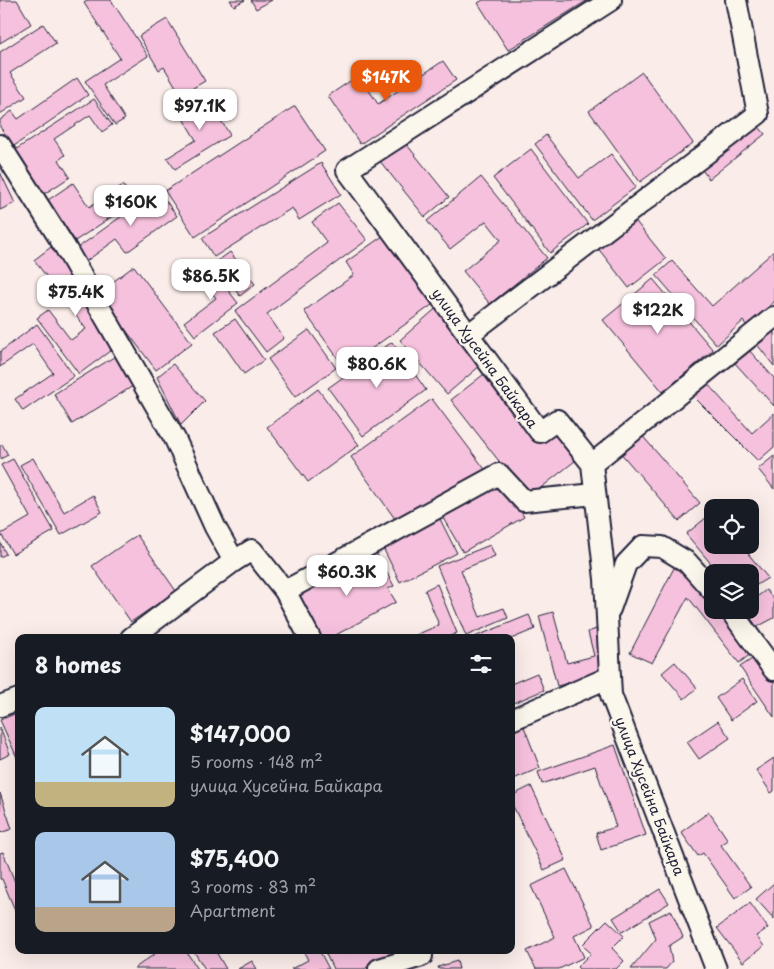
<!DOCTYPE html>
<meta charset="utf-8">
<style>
:root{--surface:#171b24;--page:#242831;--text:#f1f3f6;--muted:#9ea1a6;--accent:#ea580c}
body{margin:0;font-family:"Playpen Sans",sans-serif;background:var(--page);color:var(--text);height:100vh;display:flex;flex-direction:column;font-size:19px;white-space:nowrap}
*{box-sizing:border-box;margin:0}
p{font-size:16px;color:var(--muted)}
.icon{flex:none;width:28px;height:28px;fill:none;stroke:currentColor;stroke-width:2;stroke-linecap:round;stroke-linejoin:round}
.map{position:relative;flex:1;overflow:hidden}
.panel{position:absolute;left:15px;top:634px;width:500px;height:320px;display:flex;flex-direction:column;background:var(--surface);border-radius:10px;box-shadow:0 5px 20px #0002}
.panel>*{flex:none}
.fabs{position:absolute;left:704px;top:499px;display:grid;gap:10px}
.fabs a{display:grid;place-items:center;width:55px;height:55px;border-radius:10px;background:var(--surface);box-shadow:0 5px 20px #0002;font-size:25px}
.price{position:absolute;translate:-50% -42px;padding:0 11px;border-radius:10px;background:#fff;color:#222;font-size:16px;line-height:32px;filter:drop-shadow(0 1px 2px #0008)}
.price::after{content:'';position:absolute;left:50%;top:30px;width:15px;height:11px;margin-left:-8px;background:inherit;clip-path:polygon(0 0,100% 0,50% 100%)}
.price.current{background:var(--accent);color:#fff}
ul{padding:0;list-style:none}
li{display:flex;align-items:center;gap:15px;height:125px;padding:0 20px}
li span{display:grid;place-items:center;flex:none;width:140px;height:100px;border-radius:10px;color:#555}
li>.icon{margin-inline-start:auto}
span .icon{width:60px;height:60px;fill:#fffc;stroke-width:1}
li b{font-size:21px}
h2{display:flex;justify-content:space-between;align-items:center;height:60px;padding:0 20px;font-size:21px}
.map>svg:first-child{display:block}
</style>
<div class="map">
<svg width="774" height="969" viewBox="0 0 774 969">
<rect width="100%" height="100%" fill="#faece9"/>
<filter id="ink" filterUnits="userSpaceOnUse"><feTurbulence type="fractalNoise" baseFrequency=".02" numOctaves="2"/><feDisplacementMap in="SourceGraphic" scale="10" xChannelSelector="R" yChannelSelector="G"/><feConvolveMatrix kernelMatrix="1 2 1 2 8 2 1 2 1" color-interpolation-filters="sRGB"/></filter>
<g filter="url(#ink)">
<g fill="#f6c1dd" stroke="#22223b">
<path d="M0 0H17L31 24 0 43Z"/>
<path d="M88 0H111L148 56 103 85 125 119 115 125 85 81 120 58 84 3Z"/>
<path d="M230 0H245L234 6Z"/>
<path d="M251 0H272L256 9Z"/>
<path d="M483 0H588L508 50 478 3Z"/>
<path d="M167 19 205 81 181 95 164 67 159 70 139 36Z"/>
<path d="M43 24 56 43 10 73 26 97 0 114V52Z"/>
<path d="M443 61 456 80 360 144 328 96 359 75 378 104Z"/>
<path d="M642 72 693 143 640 182 589 111Z"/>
<path d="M77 78 88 95 14 146 0 127V120L12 111 18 119Z"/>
<path d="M205 95 230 135 175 169 167 158 196 140 179 112Z"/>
<path d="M94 99 112 125 102 132 90 115 54 139 65 155 59 160 70 177 44 194 15 150Z"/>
<path d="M295 106 325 151 195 237 165 191Z"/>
<path d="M755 122 765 134 709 179 699 166Z"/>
<path d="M546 135 579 178 611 154 636 187 592 220 535 144Z"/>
<path d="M403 140 449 197 425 217 379 160Z"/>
<path d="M531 149 588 224 550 253 493 178Z"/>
<path d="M321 163 341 194 299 220 292 208 214 257 202 238Z"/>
<path d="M0 172 15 203 0 210Z"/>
<path d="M481 177 547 258 490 304 463 271 501 240 486 221 450 249 427 221Z"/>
<path d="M73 183 89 207 123 185 134 202 75 241 48 200Z"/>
<path d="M158 190 177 216 127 252 117 239 85 262 76 249Z"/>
<path d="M338 203 367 240 267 314 284 338 266 352 235 311 327 243 312 222Z"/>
<path d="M633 218 666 259 629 288 597 247Z"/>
<path d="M387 233 436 302 345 368 304 311 354 275 346 262Z"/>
<path d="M51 247 122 342 79 374 37 318 48 310 71 340 86 329 34 260Z"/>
<path d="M774 251V302L747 326 743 321 717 345 656 275 672 261 712 306Z"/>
<path d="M230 252 255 284 240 296 215 263Z"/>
<path d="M205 261 238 303 195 336 184 322 216 298 194 269Z"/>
<path d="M134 266 192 343 156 370 98 293Z"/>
<path d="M653 279 713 350 663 392 603 320Z"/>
<path d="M441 304 488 359 447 394 400 340Z"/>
<path d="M235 319 264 360 244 374 215 332Z"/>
<path d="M774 321V366L752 338Z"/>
<path d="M37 324 74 376 23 411 15 399 53 373 33 344 0 367V352Z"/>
<path d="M309 330 336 368 295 397 268 359Z"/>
<path d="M392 342 426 390 363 436 328 388Z"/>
<path d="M748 349 774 378V406L734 362Z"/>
<path d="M122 352 141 381 72 424 54 394Z"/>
<path d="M173 364 205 401 181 425 157 377Z"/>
<path d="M493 367 542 428 556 416 585 453 528 498 451 400Z"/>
<path d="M705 381 752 433 774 413V447L758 461 691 394Z"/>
<path d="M318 389 359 445 308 482 267 427Z"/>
<path d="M432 399 487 472 398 523 351 457Z"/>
<path d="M640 433 700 503 679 521 619 451Z"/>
<path d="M2 444 8 455 0 459V446Z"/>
<path d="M774 456V489L758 469Z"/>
<path d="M33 458 64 512 93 495 102 512 61 535 20 465Z"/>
<path d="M13 459 54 531 13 554 1 534 30 517 1 465Z"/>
<path d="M502 478 524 517 463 552 440 513Z"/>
<path d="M712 513V545H741L768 578 750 589V572H718L686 534Z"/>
<path d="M438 515 457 553 400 582 381 544Z"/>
<path d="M137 535 176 591 131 622 92 566Z"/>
<path d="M0 542 6 554 0 557Z"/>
<path d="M490 545 495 556 461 570 480 617 504 608 508 618 466 636 437 566Z"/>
<path d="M375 551 394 586 388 589 396 602 334 636 335 638H317L294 595Z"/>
<path d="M680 562 712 600V610H721L756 650 739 663 688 597 652 663 630 653 675 566Z"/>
<path d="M437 584 457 633 446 638H409L439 625 425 590Z"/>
<path d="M766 590 774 600V618L757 627 745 610H750V602Z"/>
<path d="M553 612 567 663 594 656 588 632 596 629 607 673 557 686 539 616Z"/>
<path d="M529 615 535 629 511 639V638H472Z"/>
<path d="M758 655 774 678V717L740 667Z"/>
<path d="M675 662 697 688 684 699 662 673Z"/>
<path d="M537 673 544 690 511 704V684Z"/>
<path d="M742 679 757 701 731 720 716 698Z"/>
<path d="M19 712V762L0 720Z"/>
<path d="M521 719 540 768 511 780V723Z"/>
<path d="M718 721 730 738 699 759 687 742Z"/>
<path d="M0 728 10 754 0 759Z"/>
<path d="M615 745 646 835 601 850 596 833 616 827 595 766 542 784 538 772Z"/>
<path d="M774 758V791L771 793 756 770Z"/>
<path d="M531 786 566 860 544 870 511 802V796Z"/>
<path d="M0 793 12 829 0 833Z"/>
<path d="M709 812 728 840 721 845 751 887 735 898 703 853 698 856 681 832Z"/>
<path d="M3 852 19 892V920L2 879H0V853Z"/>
<path d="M566 869 594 926 574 936 584 957 559 969H536L527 951 555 937 531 886Z"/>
<path d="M774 883V919L756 899Z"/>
<path d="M660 889 669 903 622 932 613 918Z"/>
<path d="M750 903 768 928 756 936 764 946 743 962 717 928Z"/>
<path d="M671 910 683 937 669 946 672 962 666 969H631L656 939 649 921Z"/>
<path d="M607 920 624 936 612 948 624 961 616 969H579L577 967 591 953 582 945Z"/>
<path d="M160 950H185L198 969H135V968Z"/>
<path d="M193 950H215L226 969H205Z"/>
<path d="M303 950H319L329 969H291L308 960Z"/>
<path d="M324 950H345L346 954 354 950H403L364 969H333Z"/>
<path d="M252 961 257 969H238Z"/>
<path d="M457 961 459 969H439L438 967Z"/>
</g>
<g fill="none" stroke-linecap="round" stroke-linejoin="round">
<defs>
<g id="minor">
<path d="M611 0 347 170 540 432 557 420 592 464 605 579 611 695 716 969"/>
<path d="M0 145 65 247 175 439 215 527 234 561"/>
<path d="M468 335 758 114 736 0"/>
<path d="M592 464 774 317"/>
<path d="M285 591 499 474 524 501 595 494"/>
<path d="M610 609 626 564 643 546 662 547 687 562 712 590"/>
<path d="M730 610 774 670"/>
<path d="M131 638 234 561 252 550 285 591 310 638"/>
<path d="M0 706 19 699"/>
<path d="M511 720 610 677"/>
<path d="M379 969 422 956 421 950"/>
</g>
</defs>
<use href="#minor" stroke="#22223b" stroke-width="24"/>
<use href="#minor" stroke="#fbf7ec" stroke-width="20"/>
</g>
</g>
<g text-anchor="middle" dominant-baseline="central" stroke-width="4.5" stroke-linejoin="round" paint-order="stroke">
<g font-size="14" fill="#22223b" stroke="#fbf7ec">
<text transform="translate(485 358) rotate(54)">улица Хусейна Байкара</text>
<text transform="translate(650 796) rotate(69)">улица Хусейна Байкара</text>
</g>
</g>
</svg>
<div class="fabs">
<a><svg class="icon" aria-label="locate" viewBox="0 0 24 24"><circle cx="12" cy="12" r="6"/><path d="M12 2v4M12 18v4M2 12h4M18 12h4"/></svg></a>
<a><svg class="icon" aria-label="layers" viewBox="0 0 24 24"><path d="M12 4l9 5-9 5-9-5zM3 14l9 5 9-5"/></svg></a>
</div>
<b class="price current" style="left:386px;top:102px">$147K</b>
<b class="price" style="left:200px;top:131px">$97.1K</b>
<b class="price" style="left:131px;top:227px">$160K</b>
<b class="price" style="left:211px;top:301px">$86.5K</b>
<b class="price" style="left:76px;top:317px">$75.4K</b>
<b class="price" style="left:658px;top:335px">$122K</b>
<b class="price" style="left:377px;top:389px">$80.6K</b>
<b class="price" style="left:347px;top:597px">$60.3K</b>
<section class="panel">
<h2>8 homes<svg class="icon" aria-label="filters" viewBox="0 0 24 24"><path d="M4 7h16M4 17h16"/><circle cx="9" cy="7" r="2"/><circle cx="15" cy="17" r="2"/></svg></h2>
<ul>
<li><span style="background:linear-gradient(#bfe0f5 75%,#c2b280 0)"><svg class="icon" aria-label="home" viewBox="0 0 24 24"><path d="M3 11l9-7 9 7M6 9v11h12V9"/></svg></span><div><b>$147,000</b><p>5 rooms · 148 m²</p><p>улица Хусейна Байкара</p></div></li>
<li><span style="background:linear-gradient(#a9c7e8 75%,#b9a48a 0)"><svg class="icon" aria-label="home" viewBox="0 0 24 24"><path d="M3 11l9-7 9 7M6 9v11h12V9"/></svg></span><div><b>$75,400</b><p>3 rooms · 83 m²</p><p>Apartment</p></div></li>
</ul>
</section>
</div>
